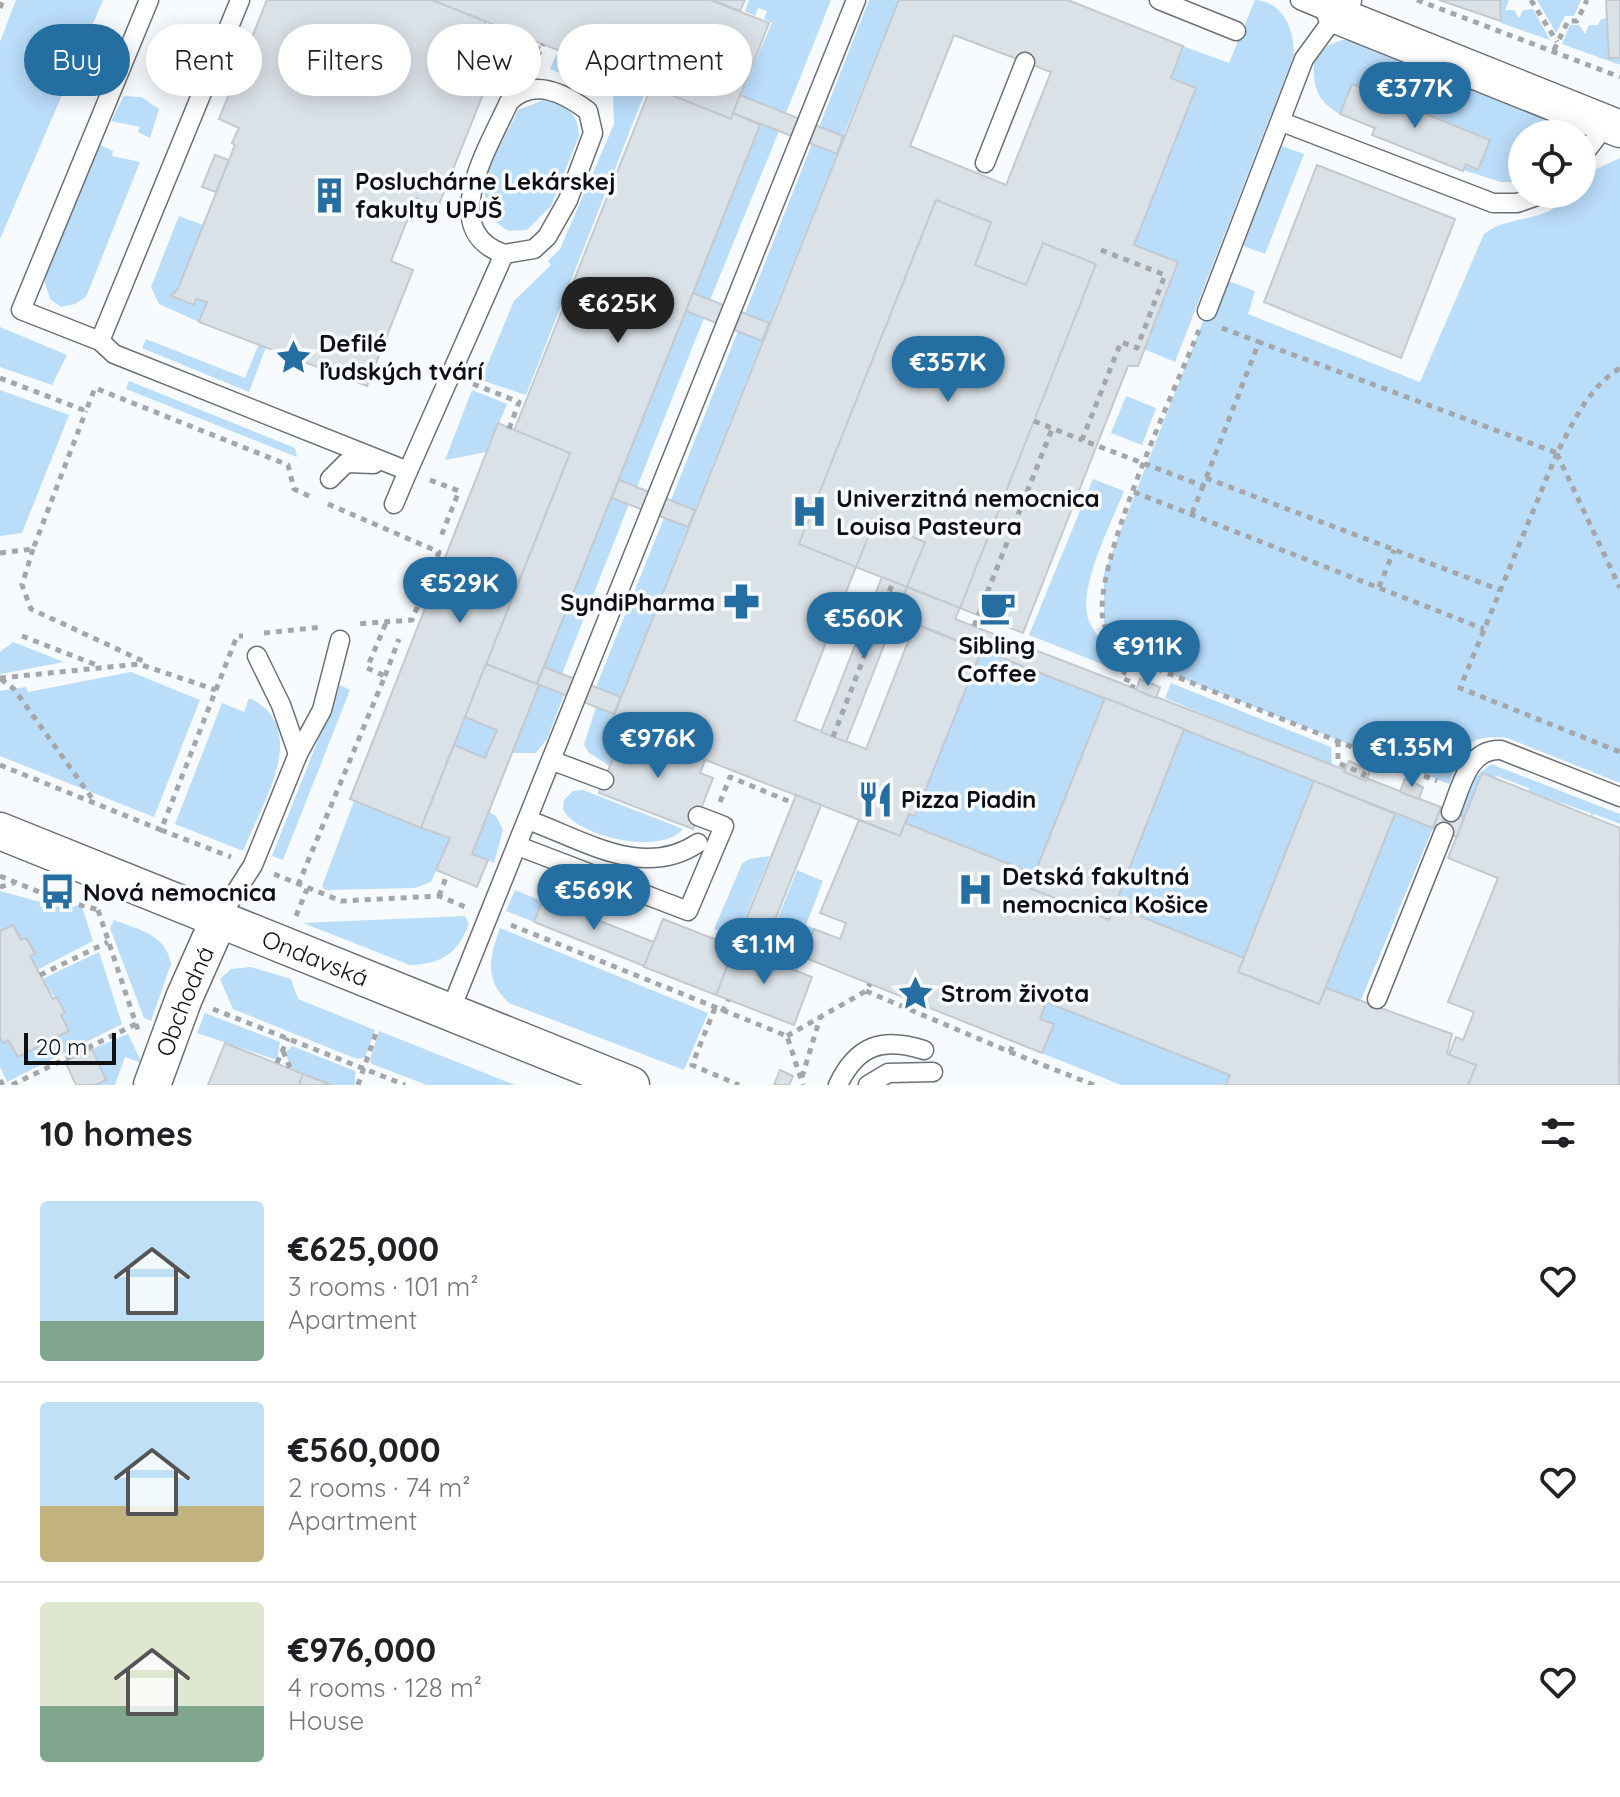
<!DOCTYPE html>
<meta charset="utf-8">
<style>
:root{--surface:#fff;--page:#f2f2f2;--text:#202124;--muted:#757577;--line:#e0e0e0;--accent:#256ea1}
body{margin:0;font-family:Quicksand,sans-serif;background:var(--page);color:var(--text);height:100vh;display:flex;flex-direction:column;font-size:30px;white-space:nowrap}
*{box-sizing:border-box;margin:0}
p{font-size:26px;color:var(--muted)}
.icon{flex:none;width:44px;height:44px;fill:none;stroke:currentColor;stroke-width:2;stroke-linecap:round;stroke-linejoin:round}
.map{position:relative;height:1085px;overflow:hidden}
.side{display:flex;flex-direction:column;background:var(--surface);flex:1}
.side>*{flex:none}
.guide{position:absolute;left:24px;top:24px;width:800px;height:72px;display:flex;gap:16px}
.buttons{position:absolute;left:1508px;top:120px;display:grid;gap:16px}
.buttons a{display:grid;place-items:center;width:88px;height:88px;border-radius:50%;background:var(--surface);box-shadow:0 4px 20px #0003;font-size:40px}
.scale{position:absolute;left:24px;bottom:20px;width:92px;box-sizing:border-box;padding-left:8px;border:4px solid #0d0f11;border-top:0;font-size:22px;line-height:28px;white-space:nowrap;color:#0d0f11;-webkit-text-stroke:6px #f7fbfe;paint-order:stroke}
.price{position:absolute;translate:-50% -68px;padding:0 18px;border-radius:28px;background:var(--accent);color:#fff;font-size:26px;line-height:52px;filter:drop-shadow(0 2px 4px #0008)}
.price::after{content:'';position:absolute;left:50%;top:48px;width:24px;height:18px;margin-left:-12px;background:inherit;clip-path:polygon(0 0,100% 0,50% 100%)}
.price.current{background:#222;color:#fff}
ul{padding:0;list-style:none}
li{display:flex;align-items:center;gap:24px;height:200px;padding:0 40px}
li+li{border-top:2px solid var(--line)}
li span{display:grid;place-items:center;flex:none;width:224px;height:160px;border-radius:8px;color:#555}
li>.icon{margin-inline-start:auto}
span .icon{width:96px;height:96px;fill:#fffc;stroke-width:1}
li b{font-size:34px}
h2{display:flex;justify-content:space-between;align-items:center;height:96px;padding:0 40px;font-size:34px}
.tag{padding:0 28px;border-radius:36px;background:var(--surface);box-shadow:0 4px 20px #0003;font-size:28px;line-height:72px}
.tag.current{background:var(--accent);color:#fff}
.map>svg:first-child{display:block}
</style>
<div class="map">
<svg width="1620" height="1085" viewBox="0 0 1620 1085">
<rect width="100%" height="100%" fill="#f7fbfe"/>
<g fill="#baddfa">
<path d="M16 0H103L0 239V42Z"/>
<path d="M749 0H831L786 113 740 95 772 23 764 19 767 11 758 8 755 16 745 11Z"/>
<path d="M869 0H899L843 136 819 127Z"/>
<path d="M1255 0C1284 2 1294 30 1294 55L1175 362 1144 349 1178 262 1134 245 1196 88 1171 78 1183 46 1229 63Z"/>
<path d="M1500 0H1509L1505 10H1514L1519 18 1523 10 1533 9 1550 40 1501 23Z"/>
<path d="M1537 0H1581L1574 16H1565L1556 33Z"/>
<path d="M1607 18 1609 58H1620V65L1562 44 1570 25H1579L1585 34 1589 25H1598L1601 19Z"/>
<path d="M1342 40H1359L1556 122 1562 134H1522V182H1501L1463 170 1466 164 1477 169 1490 139 1352 84 1340 114C1318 102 1312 86 1314 62L1327 46Z"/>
<path d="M556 55 646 90 526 395 481 380 514 301 551 265 548 261 560 249 614 124 613 95 550 69Z"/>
<path d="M124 96 141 97 159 109 150 138 138 132 140 127 111 121Z"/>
<path d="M544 100C565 105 579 113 579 136L551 206 527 230 509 231C458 203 501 148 518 110Z"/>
<path d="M760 125 779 131 710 300 693 293Z"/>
<path d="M812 144 837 154 769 323 745 313Z"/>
<path d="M100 145 113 151 112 156 140 162 86 297 75 304 61 307 50 299 44 279Z"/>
<path d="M1282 146 1304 154 1265 254 1243 246Z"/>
<path d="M1620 158V783L1507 738C1464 734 1463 749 1449 784L1130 658 1113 643 1104 623V573L1207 311 1226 280 1255 291 1248 314 1420 382 1484 234C1502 219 1528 221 1549 211 1561 205 1568 194 1582 194V184L1596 169Z"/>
<path d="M179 216 203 225 178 289 172 296 194 305 196 299 207 302 199 322 159 304 151 287Z"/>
<path d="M686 311 704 318 637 487 619 480Z"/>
<path d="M0 327 67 355 52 385 0 367Z"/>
<path d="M738 331 762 341 695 510 671 500Z"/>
<path d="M146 339 245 378 259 344 266 347 249 392 142 348Z"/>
<path d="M129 381 295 448 297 457 126 389Z"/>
<path d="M0 390 69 415 22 533 0 536Z"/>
<path d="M472 390 507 404 487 452 445 460Z"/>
<path d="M1126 396 1156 408 1142 445 1111 433Z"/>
<path d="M1093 479 1124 491C1112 522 1076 590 1089 621 1095 636 1110 649 1120 661L1117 670 1029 635Z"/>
<path d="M612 498 629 504 562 674 544 667Z"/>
<path d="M664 518 688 527 621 697 596 687Z"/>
<path d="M13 642 64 662 0 674V652Z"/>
<path d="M981 651 1105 698 1035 874 905 823 909 814 915 816Z"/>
<path d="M131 672 200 700 154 817 0 756V691L26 687 28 692Z"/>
<path d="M1171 683 1331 747 1332 767 1165 698Z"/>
<path d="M340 685 350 690 283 860 272 856Z"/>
<path d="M539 685 564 695 547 739 536 753H512Z"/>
<path d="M249 698C313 728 261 805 243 851L175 824 222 703 244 712Z"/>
<path d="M596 707 614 714 611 722 638 733 633 746 620 742 610 766 589 753 584 745Z"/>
<path d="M465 717 497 730 485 758 454 745Z"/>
<path d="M1184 729 1314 781 1244 958 1115 906Z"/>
<path d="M1491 764 1620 814V824L1594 814 1591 817V813L1528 792 1529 788 1497 776 1495 778 1482 774 1464 817 1459 815 1474 778Z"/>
<path d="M583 790 683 829C659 857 574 835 563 809L564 800 573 791Z"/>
<path d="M354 801 450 838 431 882 415 888 325 890 322 886Z"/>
<path d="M489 812 496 816 503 830 494 863 472 854Z"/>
<path d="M1395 814 1433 828 1360 1002 1326 988Z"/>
<path d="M770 856 737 938 714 929 742 864 749 859Z"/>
<path d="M797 870 823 881 806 925 814 929 797 972 762 958Z"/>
<path d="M515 890 542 901 534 922 506 911Z"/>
<path d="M0 891 51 905 53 899 82 907 93 941 37 970 30 956 34 952 26 938 21 940 13 925 0 931Z"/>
<path d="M465 916 469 924C458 953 442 964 410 965L303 923Z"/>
<path d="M114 920C139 930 166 934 171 964L151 1021 144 1018 110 928Z"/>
<path d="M500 928 708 1013 684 1070 509 1003C484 980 489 958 500 928Z"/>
<path d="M99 952 122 1024 7 1082 0 1067V1037L8 1040 18 1057 69 1031 61 1015 65 1012 42 979Z"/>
<path d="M251 967 291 979 298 999 375 1030 365 1057 357 1059 233 1009 220 979 231 969Z"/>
<path d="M1046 1002 1230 1075 1226 1085H1121L1042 1053 1054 1024 1040 1019Z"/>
<path d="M205 1013 280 1042 277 1060 197 1033Z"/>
<path d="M379 1031 515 1085H427L372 1064 370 1060Z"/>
<path d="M128 1034 142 1063 125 1057 115 1085H95L92 1049Z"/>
<path d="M292 1046 355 1071V1085H332L292 1069 285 1053Z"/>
</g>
<g fill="#dbe2e7" stroke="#c3c9cf" stroke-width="2" fill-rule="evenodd">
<path d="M267 0H432L486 21 469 66 491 74 438 207 416 198 391 261 413 270 367 386 199 322 207 302 196 299 194 305 171 296 178 289 235 145 232 143 239 128 219 119Z"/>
<path d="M432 0H710L769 23 731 119Z"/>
<path d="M712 0H745L740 11Z"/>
<path d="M899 0H1068L1183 46 1171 78 1196 88 1134 245 1178 262 1138 366H1128L1023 633 856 567 795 721 866 749 915 624 981 651 915 816 909 814 900 836 611 723ZM954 35 1051 72 1006 185 910 146Z"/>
<path d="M1439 0H1500L1501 21Z"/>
<path d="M1606 0H1620V58H1609Z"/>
<path d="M1352 84 1490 140 1478 170 1466 164 1463 171 1372 135 1375 128 1340 114Z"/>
<path d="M651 87 731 119 733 113 760 125 537 684 486 664 570 453 514 431Z"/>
<path d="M740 95 843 136 837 154 733 113Z"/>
<path d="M215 155 229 160 216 192 202 187Z"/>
<path d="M1317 165 1455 219 1401 358 1264 302Z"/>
<path d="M936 200 991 222 975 265 1026 285 1043 243 1096 264 960 608 907 587 925 542 874 522 856 567 799 544Z"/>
<path d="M693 293 769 323 762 341 686 311Z"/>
<path d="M498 423 570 453 421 828 350 799Z"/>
<path d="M619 480 695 510 688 527 612 498Z"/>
<path d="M882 577 907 587 846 742 821 732Z"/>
<path d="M907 587 960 608 955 619 1441 807 1433 828 896 616Z"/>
<path d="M486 664 539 685 472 854 488 860 477 887 436 870 450 838 421 828 454 745 485 758 497 730 465 717Z"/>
<path d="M544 667 621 697 614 714 537 684Z"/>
<path d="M1140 679 1160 687 1156 698 1136 690Z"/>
<path d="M1105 698 1184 729 1109 920 1029 888Z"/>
<path d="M638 733 705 760 700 773 713 778 693 829 599 793 620 741 633 746Z"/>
<path d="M1349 761 1370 771 1366 781 1344 772Z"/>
<path d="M1482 773 1620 828 1619 1085H1468L1476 1065 1449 1055 1456 1037 1463 1040 1474 1012 1448 1002 1498 878 1448 858Z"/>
<path d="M1405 779 1423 787 1419 799 1400 792Z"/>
<path d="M1314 781 1395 814 1319 1004 1238 972Z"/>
<path d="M796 795 821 805 760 957 735 947Z"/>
<path d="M1441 807 1464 817 1457 837 1433 828Z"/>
<path d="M859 820 900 836 905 823 1035 874 1029 888 1109 920 1115 906 1244 958 1238 972 1319 1004 1326 988 1452 1034 1447 1054 1476 1065 1468 1085H1226L1230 1075 1046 1002 1040 1019 1054 1024 1042 1053 803 957 814 929 840 939 846 923 820 913Z"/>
<path d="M543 899 654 942 644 966 534 922Z"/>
<path d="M663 919 735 947 716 995 644 967Z"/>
<path d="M13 925 21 940 26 938 35 953 30 956 53 999 57 997 65 1013 61 1015 69 1031 18 1057 8 1040 3 1043 0 1037V931Z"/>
<path d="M735 947 812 977 794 1025 716 995Z"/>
<path d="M225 1043 303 1074 299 1085H208Z"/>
<path d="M92 1049 106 1080 95 1085H76L65 1061Z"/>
<path d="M780 1070 793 1076 789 1085H774Z"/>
<path d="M303 1074 332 1085H299Z"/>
</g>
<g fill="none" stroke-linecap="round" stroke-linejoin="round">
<defs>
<g id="lane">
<path d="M149 0 21 310 100 341 114 354 408 471 394 504"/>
<path d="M1159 0 1236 31"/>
<path d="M1282 122 1493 203H1517L1543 194"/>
<path d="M1582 156 1607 124"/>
<path d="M985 163 1025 62"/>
<path d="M1207 311 1304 59 1336 15 1300 0"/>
<path d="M100 341 240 0"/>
<path d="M408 471 504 254 534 249 547 237 568 200 593 133 588 111C564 93 533 77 509 102 490 145 435 230 504 254"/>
<path d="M330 479 346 463 374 464"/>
<path d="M257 656 281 705 298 754"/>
<path d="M553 761 604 780"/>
<path d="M1451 812C1461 787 1468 748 1501 750L1620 797"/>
<path d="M528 820C584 840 643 880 698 843"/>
<path d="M518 846 688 911 724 826 698 816"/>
<path d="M220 917 253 865 298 754 322 710 340 640"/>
<path d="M1377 999 1444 832"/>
<path d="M451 1009 856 0"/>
<path d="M838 1085C857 1045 882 1037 924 1050"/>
<path d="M868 1085 888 1073 933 1072"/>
</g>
<g id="street">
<path d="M1343 0 1336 15 1620 129"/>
<path id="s1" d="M0 831 631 1085"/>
<path id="s2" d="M152 1085 184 998 220 917"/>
</g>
</defs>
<use href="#lane" stroke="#6b7075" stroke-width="21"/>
<use href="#street" stroke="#6b7075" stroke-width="39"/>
<g stroke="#a4a7aa" stroke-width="5" stroke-dasharray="6 6" stroke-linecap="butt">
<path d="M1417 0 1620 77"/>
<path d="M1531 0 1557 42"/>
<path d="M0 8 3 0"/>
<path d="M1554 50 1568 21H1577L1587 0"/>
<path d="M529 64 482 45 488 28 540 49"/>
<path d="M533 68 543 44"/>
<path d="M1101 250 1165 275 1137 348 1121 342 1082 440 1203 486 1259 342 1557 453C1574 421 1588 388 1620 368"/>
<path d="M1222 328 1259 342"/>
<path d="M1199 330C1176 388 1088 573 1104 624 1109 639 1118 648 1130 658L1437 781"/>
<path d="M0 378 86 411 95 388 288 465 294 489 311 497"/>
<path d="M473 384 519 402 509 429"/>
<path d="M1034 421 1082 440"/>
<path d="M1557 453 1460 688 1620 752"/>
<path d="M1557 454 1620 588"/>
<path d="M1206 478 1500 590"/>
<path d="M430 480 459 491 440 539"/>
<path d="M1134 492 1484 629"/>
<path d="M328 504 439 552 412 620 356 624"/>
<path d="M1192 513 1203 486"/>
<path d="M33 549 22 585 31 609 145 662"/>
<path d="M0 553 33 549 86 411"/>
<path d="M1379 587 1394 550"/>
<path d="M974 626 1052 429"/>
<path d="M264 633 322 627"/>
<path d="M22 636 99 666"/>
<path d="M1130 658 1122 678 1134 683 1132 688"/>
<path d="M385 676 399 639"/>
<path d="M0 678 139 664 216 690"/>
<path d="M1 679 14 689 94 801"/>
<path d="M833 737 893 582"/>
<path d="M1338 741V763L1364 774 1362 779"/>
<path d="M0 765 161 830 237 636H243"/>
<path d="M720 802 730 777 793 803"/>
<path d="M161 830 231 857"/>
<path d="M274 874 341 901 439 896 468 908"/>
<path d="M0 876 54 898 99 910"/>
<path d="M298 885 385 676 367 668 386 623"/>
<path d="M0 887 14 883"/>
<path d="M439 896 447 875"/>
<path d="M98 910 138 1030"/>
<path d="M296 916 307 889"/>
<path d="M511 925 787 1036 803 1085"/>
<path d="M40 975 108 942"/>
<path d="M866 991 1010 1052 1014 1042"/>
<path d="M715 1008 692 1065 739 1085"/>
<path d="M213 1009 405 1085"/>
<path d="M722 1012 728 1000"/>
<path d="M787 1036 866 991 870 984"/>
<path d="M283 1051 290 1068"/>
<path d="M1010 1052 1094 1085"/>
<path d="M277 1063 288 1038"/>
<path d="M802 1077 820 1018"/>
<path d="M0 1080 3 1085"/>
<path d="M12 1085 136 1024"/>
<path d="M358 1085 377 1030"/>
</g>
<use href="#lane" stroke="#fff" stroke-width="18"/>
<use href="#street" stroke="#fff" stroke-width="36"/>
</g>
<defs>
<symbol id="building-bare" viewBox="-9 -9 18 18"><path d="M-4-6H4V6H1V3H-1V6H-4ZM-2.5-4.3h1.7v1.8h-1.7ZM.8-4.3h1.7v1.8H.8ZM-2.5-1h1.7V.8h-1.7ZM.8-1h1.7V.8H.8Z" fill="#256ea1" stroke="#f7fbfe" stroke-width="2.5" paint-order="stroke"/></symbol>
<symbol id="sight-bare" viewBox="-9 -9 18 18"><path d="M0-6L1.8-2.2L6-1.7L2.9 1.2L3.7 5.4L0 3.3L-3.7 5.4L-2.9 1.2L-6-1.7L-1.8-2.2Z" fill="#256ea1" stroke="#f7fbfe" stroke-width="2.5" paint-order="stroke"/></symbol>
<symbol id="hospital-bare" viewBox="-9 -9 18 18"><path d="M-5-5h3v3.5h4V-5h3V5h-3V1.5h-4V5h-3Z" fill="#256ea1" stroke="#f7fbfe" stroke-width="2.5" paint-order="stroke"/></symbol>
<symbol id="pharmacy-bare" viewBox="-9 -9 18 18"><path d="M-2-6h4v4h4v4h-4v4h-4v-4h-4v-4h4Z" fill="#256ea1" stroke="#f7fbfe" stroke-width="2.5" paint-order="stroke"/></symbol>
<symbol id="cafe-bare" viewBox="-9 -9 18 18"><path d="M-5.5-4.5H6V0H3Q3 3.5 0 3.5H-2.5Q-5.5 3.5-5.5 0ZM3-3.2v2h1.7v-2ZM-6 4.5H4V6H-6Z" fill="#256ea1" stroke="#f7fbfe" stroke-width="2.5" paint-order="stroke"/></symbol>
<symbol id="restaurant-bare" viewBox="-9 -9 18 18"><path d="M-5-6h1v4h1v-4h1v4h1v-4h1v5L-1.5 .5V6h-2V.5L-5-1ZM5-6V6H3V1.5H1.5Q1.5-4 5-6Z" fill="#256ea1" stroke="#f7fbfe" stroke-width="2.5" paint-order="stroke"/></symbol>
<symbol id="bus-bare" viewBox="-9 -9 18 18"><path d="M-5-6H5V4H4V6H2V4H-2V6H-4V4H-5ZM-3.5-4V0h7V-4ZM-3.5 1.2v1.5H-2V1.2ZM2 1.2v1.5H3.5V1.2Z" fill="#256ea1" stroke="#f7fbfe" stroke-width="2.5" paint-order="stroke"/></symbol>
</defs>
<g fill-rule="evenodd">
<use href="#building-bare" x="304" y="170" width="51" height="51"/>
<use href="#sight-bare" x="268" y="332" width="51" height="51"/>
<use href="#hospital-bare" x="784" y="486" width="51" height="51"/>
<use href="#pharmacy-bare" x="716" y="576" width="51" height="51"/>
<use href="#cafe-bare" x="972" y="582" width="51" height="51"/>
<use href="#restaurant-bare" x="850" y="774" width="51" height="51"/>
<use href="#hospital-bare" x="950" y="864" width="51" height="51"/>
<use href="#bus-bare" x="32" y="866" width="51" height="51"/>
<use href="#sight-bare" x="890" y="968" width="51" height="51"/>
</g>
<g text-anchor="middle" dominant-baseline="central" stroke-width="7" stroke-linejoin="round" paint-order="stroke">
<g font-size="24" font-weight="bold" fill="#0d0f11" stroke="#f7fbfe" text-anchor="start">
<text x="355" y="181">Posluchárne Lekárskej<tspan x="355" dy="28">fakulty UPJŠ</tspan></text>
<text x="319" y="343">Defilé<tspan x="319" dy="28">ľudských tvárí</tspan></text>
<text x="836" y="498">Univerzitná nemocnica<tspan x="836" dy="28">Louisa Pasteura</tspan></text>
<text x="715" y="602" text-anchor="end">SyndiPharma</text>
<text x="997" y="645" text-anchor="middle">Sibling<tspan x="997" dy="28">Coffee</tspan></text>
<text x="901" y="799">Pizza Piadin</text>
<text x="1002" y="876">Detská fakultná<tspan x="1002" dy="28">nemocnica Košice</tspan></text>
<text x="83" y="892">Nová nemocnica</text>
<text x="941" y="993">Strom života</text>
</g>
<g font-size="24" fill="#0d0f11" stroke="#f7fbfe">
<text stroke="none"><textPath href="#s1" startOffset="340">Ondavská</textPath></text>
<text stroke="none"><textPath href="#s2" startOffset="90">Obchodná</textPath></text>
</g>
</g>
</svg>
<div class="buttons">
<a><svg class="icon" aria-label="locate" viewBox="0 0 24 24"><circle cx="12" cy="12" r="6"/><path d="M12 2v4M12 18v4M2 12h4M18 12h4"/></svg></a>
</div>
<div class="scale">20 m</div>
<b class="price" style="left:1415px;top:130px">€377K</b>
<b class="price current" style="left:618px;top:345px">€625K</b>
<b class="price" style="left:948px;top:404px">€357K</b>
<b class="price" style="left:460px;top:625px">€529K</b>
<b class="price" style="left:864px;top:660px">€560K</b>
<b class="price" style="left:1148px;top:688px">€911K</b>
<b class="price" style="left:658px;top:780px">€976K</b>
<b class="price" style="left:1412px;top:789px">€1.35M</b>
<b class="price" style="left:594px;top:932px">€569K</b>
<b class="price" style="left:764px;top:986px">€1.1M</b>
<div class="guide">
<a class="tag current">Buy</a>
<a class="tag">Rent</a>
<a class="tag">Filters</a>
<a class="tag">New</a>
<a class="tag">Apartment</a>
</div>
</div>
<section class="side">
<h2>10 homes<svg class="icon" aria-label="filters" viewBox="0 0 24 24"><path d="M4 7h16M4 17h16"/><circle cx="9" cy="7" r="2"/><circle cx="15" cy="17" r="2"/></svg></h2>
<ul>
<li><span style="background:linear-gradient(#bfe0f5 75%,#7fa58c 0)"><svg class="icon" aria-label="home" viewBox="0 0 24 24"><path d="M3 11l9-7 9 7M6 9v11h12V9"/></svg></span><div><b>€625,000</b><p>3 rooms · 101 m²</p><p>Apartment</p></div><svg class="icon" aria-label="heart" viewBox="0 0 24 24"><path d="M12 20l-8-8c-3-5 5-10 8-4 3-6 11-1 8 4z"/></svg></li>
<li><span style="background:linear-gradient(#bfe0f5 65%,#c2b280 0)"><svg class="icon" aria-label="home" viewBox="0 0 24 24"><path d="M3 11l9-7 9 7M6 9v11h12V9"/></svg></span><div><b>€560,000</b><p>2 rooms · 74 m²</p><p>Apartment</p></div><svg class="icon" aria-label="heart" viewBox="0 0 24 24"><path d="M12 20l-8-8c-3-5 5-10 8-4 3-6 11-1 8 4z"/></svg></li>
<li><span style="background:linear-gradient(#dfe7d0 65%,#7fa58c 0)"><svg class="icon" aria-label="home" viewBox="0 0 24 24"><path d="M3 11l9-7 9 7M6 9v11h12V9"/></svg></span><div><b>€976,000</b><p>4 rooms · 128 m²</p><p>House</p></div><svg class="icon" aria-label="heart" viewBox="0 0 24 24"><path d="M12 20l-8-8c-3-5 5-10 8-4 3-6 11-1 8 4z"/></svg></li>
</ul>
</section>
